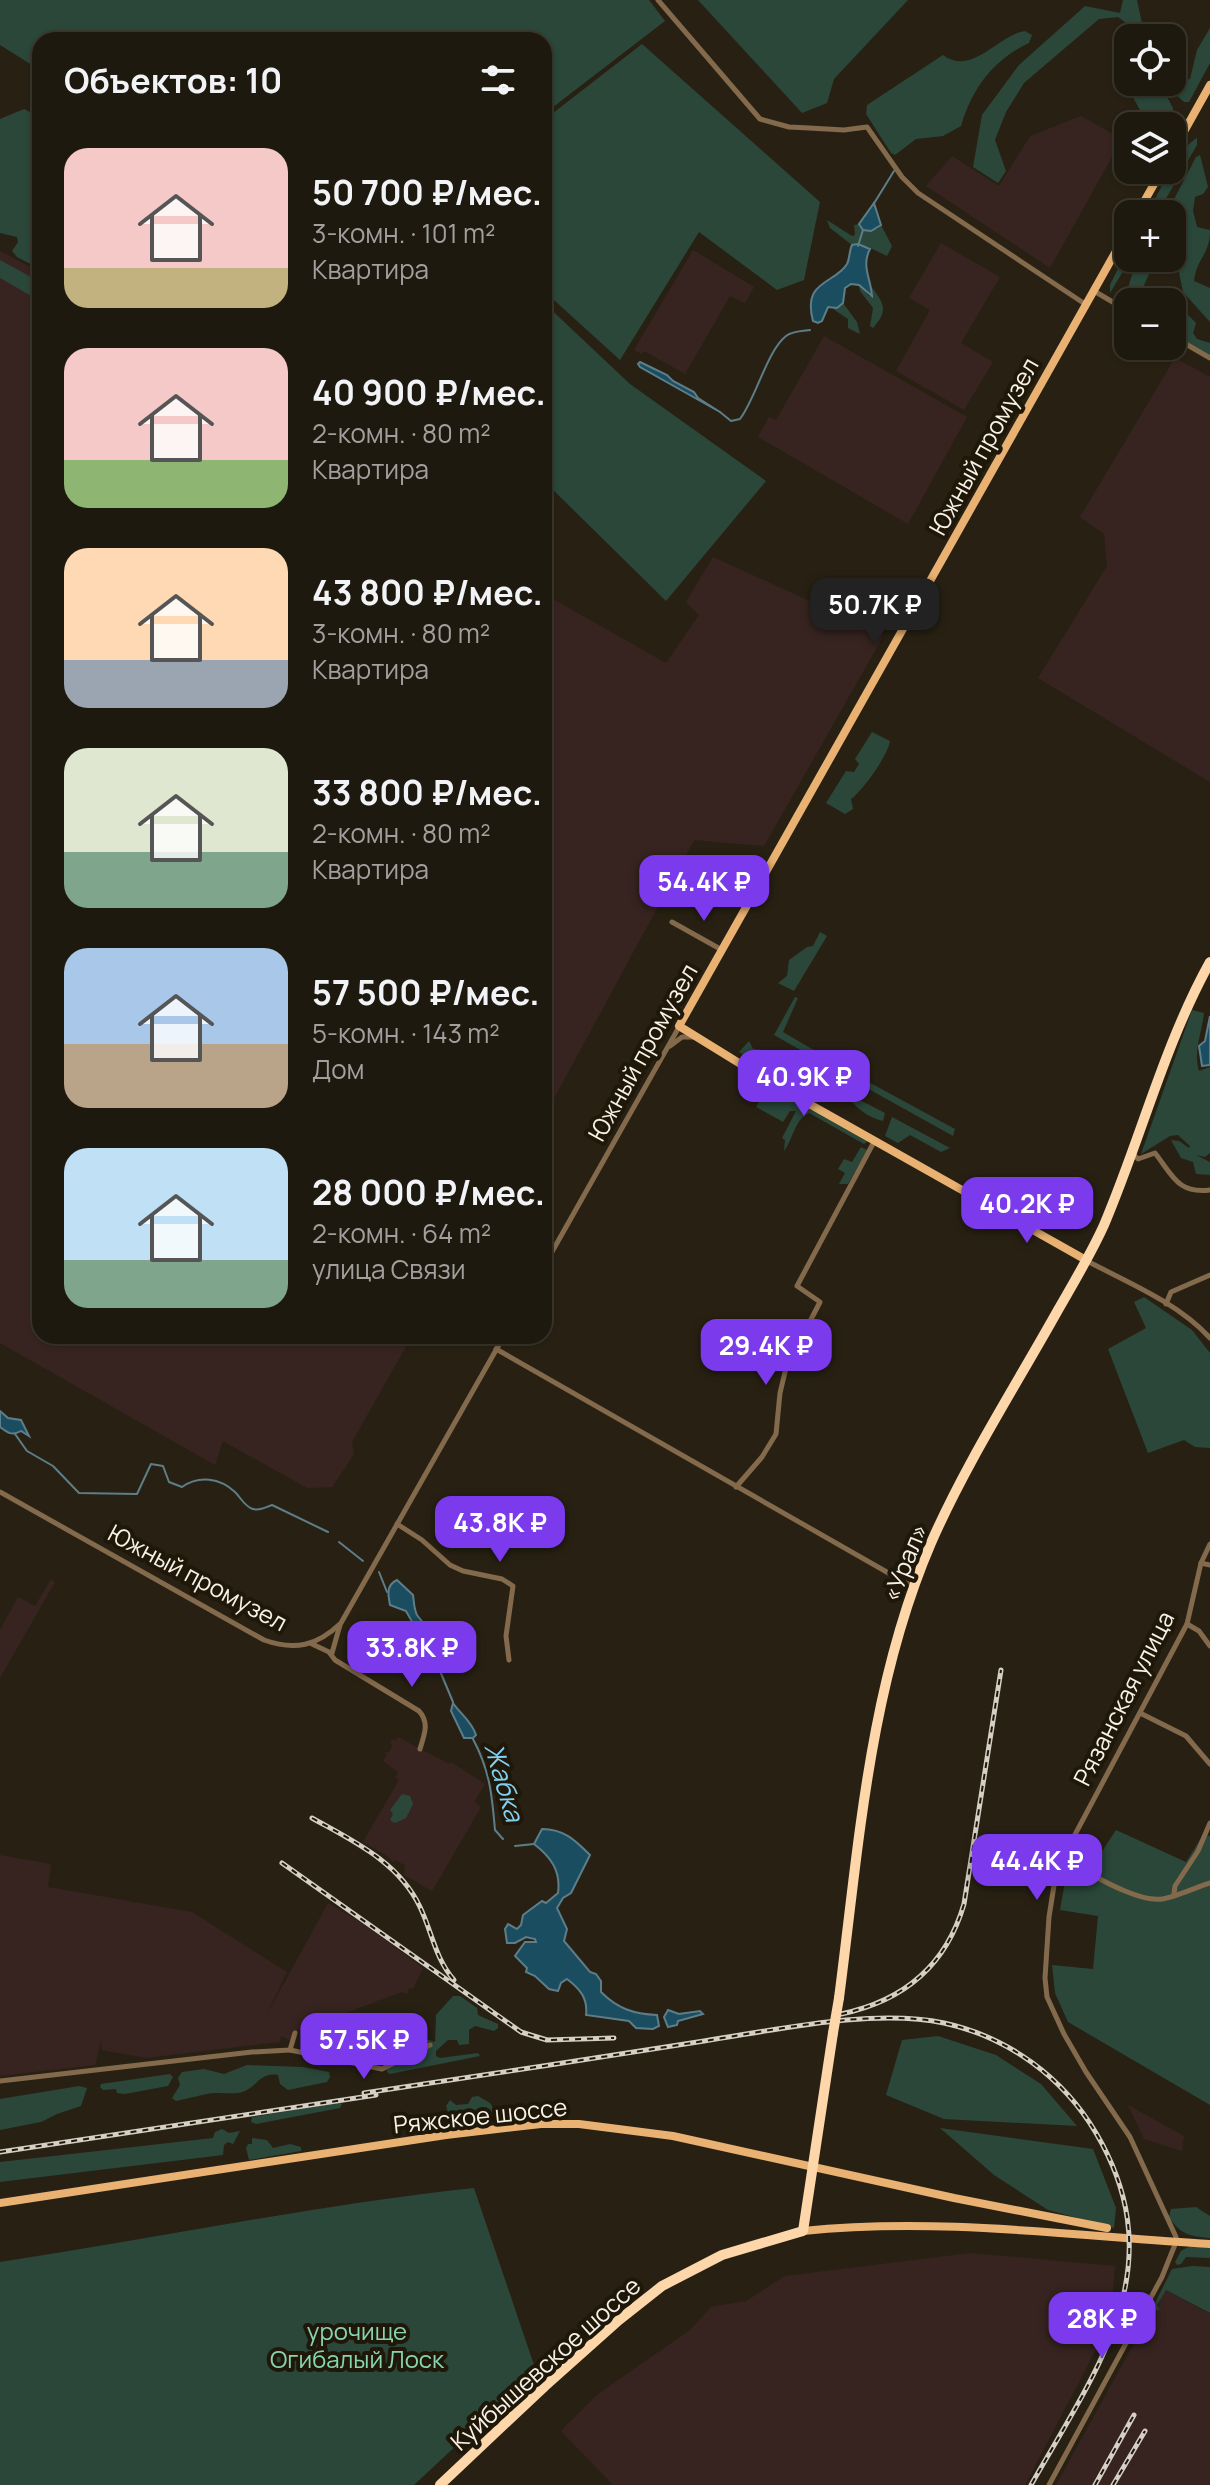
<!DOCTYPE html>
<html lang="ru">
<meta charset="utf-8">
<style>
:root{--surface:#1e190e;--page:#2b261c;--text:#f1f3f6;--muted:#a1a09e;--line:#3c382e;--accent:#7c3aed}
body{margin:0;font-family:Manrope,sans-serif;background:var(--page);color:var(--text);height:100vh;display:flex;flex-direction:column;font-size:30px;white-space:nowrap}
*{box-sizing:border-box;margin:0}
p{font-size:26px;color:var(--muted)}
.icon{flex:none;width:44px;height:44px;fill:none;stroke:currentColor;stroke-width:2;stroke-linecap:round;stroke-linejoin:round}
.map{position:relative;flex:1;overflow:hidden}
.side{position:absolute;left:32px;top:32px;width:520px;height:1312px;display:flex;flex-direction:column;background:var(--surface);border-radius:24px;box-shadow:0 2px 6px #0004,0 0 0 2px var(--line)}
.side>*{flex:none}
.buttons{position:absolute;left:1114px;top:24px;display:grid;gap:16px}
.buttons a{display:grid;place-items:center;width:72px;height:72px;border-radius:16px;background:var(--surface);box-shadow:0 2px 6px #0004,0 0 0 2px var(--line);font-size:40px}
.price{position:absolute;translate:-50% -68px;padding:0 18px;border-radius:16px;background:var(--accent);color:#fff;font-size:26px;line-height:52px;filter:drop-shadow(0 2px 4px #0008)}
.price::after{content:'';position:absolute;left:50%;top:48px;width:24px;height:18px;margin-left:-12px;background:inherit;clip-path:polygon(0 0,100% 0,50% 100%)}
.price.on{background:#222;color:#fff}
ul{padding:0;list-style:none}
li{display:flex;align-items:center;gap:24px;height:200px;padding:0 32px}
li span{display:grid;place-items:center;flex:none;width:224px;height:160px;border-radius:24px;color:#555}
li>.icon{margin-inline-start:auto}
span .icon{width:96px;height:96px;fill:#fffc;stroke-width:1}
li b{font-size:34px}
h2{display:flex;justify-content:space-between;align-items:center;height:96px;padding:0 32px;font-size:34px}
.map>svg:first-child{display:block}
</style>
<div class="map">
<svg width="1210" height="2485" viewBox="0 0 1210 2485">
<rect width="100%" height="100%" fill="#282113"/>
<g fill="#372420">
<path d="M1081 116 1122 139 1050 268 926 186 952 156 999 186 1030 136Z"/>
<path d="M941 243 1000 277 961 343 993 362 964 410 896 371 930 310 909 298Z"/>
<path d="M693 250 754 287 745 303 730 296 685 374 644 351 642 354 634 350Z"/>
<path d="M0 251 40 272V1336H412L352 1442 354 1454 332 1487 307 1488 223 1441 215 1465 0 1343Z"/>
<path d="M824 336 967 417 908 524 758 437 769 417 776 420Z"/>
<path d="M1175 358 1210 377V782L1038 678 1107 566 1104 534 1080 517Z"/>
<path d="M713 557 884 635 764 846 694 840 544 1117V594L666 663 699 615 686 602Z"/>
<path d="M51 1579 55 1582 0 1678V1630L18 1597 35 1606Z"/>
<path d="M398 1737 449 1764 451 1762 485 1784 474 1802 481 1807 432 1891 404 1875 405 1865 395 1860 393 1862 389 1857 363 1842 399 1780 395 1778 398 1772 383 1761 387 1755 384 1752H389L393 1745 390 1743 392 1739 396 1741Z"/>
<path d="M0 1855 51 1864 48 1887 192 1912 287 1972 266 2016 328 1903 364 1924 423 1968 413 1989 409 1988 407 1994 402 1992 300 2030 295 2033 291 2041 281 2036 280 2042 146 2058 102 2050 101 2041 95 2065 0 2076Z"/>
<path d="M1128 2105 1184 2136 1182 2151 1144 2139Z"/>
<path d="M970 2253 1115 2266 1110 2323 1025 2485H613L561 2431 598 2394 690 2330 711 2307 746 2301 785 2276Z"/>
<path d="M1164 2289 1210 2314V2485H1056Z"/>
</g>
<g fill="#2a473a">
<path d="M0 0H649L665 21 544 114V40H40V70L0 45Z"/>
<path d="M698 0H908L834 79 827 103 802 113Z"/>
<path d="M1123 0H1137L1145 38H1128V82H1159L1173 108 1172 130V126H1149L1116 67 1125 34V22L1118 17 1099 19 1024 83 1006 112 995 140 1006 171 998 183 973 167 982 115 1019 65 1085 6 1120 13Z"/>
<path d="M1210 28V63L1189 102H1184L1171 90 1173 81 1190 79 1197 50Z"/>
<path d="M1025 31 1032 35 1029 43C994 59 972 88 961 126L943 136 916 139 895 155 891 153 866 114 867 105 943 55C972 77 998 35 1025 31Z"/>
<path d="M642 44 820 202 804 280 777 290 699 232 620 360 544 291V120Z"/>
<path d="M24 109 40 117V269L17 257 12 251 18 242 17 237 0 233V119Z"/>
<path d="M1197 138V145L1157 214H1147C1158 195 1179 147 1197 138Z"/>
<path d="M1200 155 1208 187 1203 194 1195 197 1193 211 1197 227 1210 230C1210 255 1197 257 1194 281L1210 288V322L1183 292 1179 272 1184 227 1173 214 1172 203 1196 157Z"/>
<path d="M827 220 852 236 855 235 854 225 859 224 860 228 878 229 881 225 892 246 887 256 868 247 852 245 830 228Z"/>
<path d="M1128 248V258H1131L1110 293V285Z"/>
<path d="M1141 259 1149 274 1141 292 1133 293 1128 288 1136 261Z"/>
<path d="M0 260 40 282V301L0 278Z"/>
<path d="M859 284 869 296 873 294 871 286C884 304 889 310 873 328L870 326 873 308 860 291Z"/>
<path d="M544 303 630 384 766 481 666 601 544 481Z"/>
<path d="M843 303 857 322 860 334 848 328V319L833 309Z"/>
<path d="M1178 309 1186 313 1196 323 1193 333 1197 339 1210 343V356L1172 335V312Z"/>
<path d="M872 732 890 741C887 757 864 789 851 799L853 809 845 814 826 803 846 771 854 772 859 764 855 759Z"/>
<path d="M820 932 827 936 794 991 778 983 787 976 789 960 807 947 813 946Z"/>
<path d="M795 997 798 998 783 1032 829 1059 834 1069 774 1035Z"/>
<path d="M1192 1010 1204 1013C1202 1032 1193 1052 1199 1071L1210 1067V1153L1205 1157 1196 1155 1210 1162V1175L1196 1174 1193 1162 1181 1158 1171 1140 1179 1141 1189 1148 1190 1146 1178 1135 1170 1136 1141 1154Z"/>
<path d="M749 1041 753 1049 763 1050 885 1113 883 1121C871 1118 861 1112 852 1102L768 1058 754 1062 739 1052Z"/>
<path d="M841 1067 955 1129 953 1136 838 1072Z"/>
<path d="M769 1085 869 1140 864 1144 809 1113C794 1120 794 1138 784 1151L785 1140 782 1138 796 1111H790L783 1122 756 1107Z"/>
<path d="M892 1117 950 1148 941 1152 910 1135 898 1143 885 1136Z"/>
<path d="M861 1147 867 1150 848 1184H839L845 1173 838 1169 844 1159 852 1162Z"/>
<path d="M1144 1297 1192 1330 1210 1353V1448L1195 1447 1184 1440 1148 1453 1108 1349 1146 1328 1134 1302Z"/>
<path d="M402 1794 410 1796 413 1804 406 1818 395 1823 390 1820 393 1814 390 1810Z"/>
<path d="M1116 1830 1186 1862 1203 1835 1210 1836V2105L1068 2022 1055 1993 1052 1965 1093 1969 1098 1916 1060 1910 1067 1870 1076 1851 1097 1859Z"/>
<path d="M453 1996H460L477 2008 478 2015 498 2024V2028L494 2031 475 2026 469 2030V2044L459 2045 457 2040H448L436 2051V2056L440 2058 478 2053 480 2056 390 2074 387 2072 385 2061 388 2058 423 2038 435 2042 436 2015Z"/>
<path d="M938 2036 996 2055 1041 2084 1077 2126 944 2119 886 2095 902 2040Z"/>
<path d="M247 2065 303 2067 329 2072 330 2077 327 2082 288 2090 280 2084 278 2075C261 2072 258 2085 245 2091 234 2096 218 2091 207 2094 196 2096 187 2099 176 2101L172 2098 180 2085 178 2078 182 2072 204 2069 224 2074Z"/>
<path d="M170 2074 173 2077 168 2086 125 2094 117 2093 116 2089 103 2090 100 2087 101 2084Z"/>
<path d="M79 2086 87 2088 81 2106 57 2114 41 2122 0 2130V2099Z"/>
<path d="M478 2096 490 2103 497 2114 496 2121 491 2124 486 2121 489 2116 487 2113C469 2115 466 2120 448 2113L446 2106 450 2100 456 2105 468 2104 472 2097Z"/>
<path d="M339 2102 342 2104 340 2108 256 2124 251 2122 252 2117Z"/>
<path d="M940 2128 1093 2149 1116 2208 1114 2228 1048 2210 994 2175Z"/>
<path d="M222 2129 229 2133 240 2131 233 2144 228 2142 224 2145 223 2155 0 2182V2162L213 2138 215 2132Z"/>
<path d="M252 2138 267 2140 273 2148 290 2144 301 2147V2151L249 2160 246 2148 248 2144H252Z"/>
<path d="M474 2188 536 2371 414 2485H0V2262C158 2238 315 2205 474 2188Z"/>
<path d="M1196 2207 1210 2216V2238C1189 2236 1181 2235 1169 2217L1171 2209Z"/>
<path d="M1190 2246 1210 2248V2258L1186 2257 1181 2264 1177 2265 1175 2262 1181 2251Z"/>
<path d="M1192 2266 1210 2267V2313L1166 2290 1157 2305 1160 2310H1156L1155 2303 1172 2269Z"/>
</g>
<g fill="#1b4d60" stroke="#5d7e89" stroke-width="2">
<path d="M874 203 881 225 871 231 863 230 859 224Z"/>
<path d="M858 244 870 249C861 266 871 279 872 296L859 285 851 284 845 288 843 303 837 308 828 307 822 321 818 323 813 321C802 280 835 284 847 264 850 258 849 251 852 245Z"/>
<path d="M640 362 667 375 673 381 694 392 698 398 720 412 640 367 638 364Z"/>
<path d="M1210 1016V1065L1202 1066 1199 1046 1205 1041Z"/>
<path d="M0 1411 8 1418 21 1420 29 1436 21 1431C12 1436 8 1433 0 1427Z"/>
<path d="M397 1580 413 1595C414 1602 414 1609 417 1615 429 1632 453 1647 440 1672L437 1670 438 1659 428 1650 406 1611 390 1605C388 1595 386 1585 397 1580Z"/>
<path d="M453 1703C461 1715 471 1720 476 1735L473 1738H464L451 1711Z"/>
<path d="M542 1829C564 1829 575 1840 590 1855L571 1893 563 1898 557 1908 567 1929 564 1941 590 1972 596 1974 601 1981V1992C618 2009 634 2014 657 2015L659 2026 653 2029 636 2028 629 2021 586 2015C588 1998 580 1989 567 1979L561 1983 558 1991 549 1989 535 1976 526 1972 527 1968 515 1956 525 1942H536L535 1939 526 1937 515 1943H507L505 1929 508 1924 517 1929 521 1925 523 1915 542 1901 546 1903 558 1893C561 1871 551 1857 534 1844Z"/>
<path d="M668 2010 679 2014 700 2011 703 2014 678 2021 677 2025 668 2027 664 2017Z"/>
</g>
<g fill="none" stroke-linecap="round" stroke-linejoin="round">
<g stroke="#5d7e89" stroke-width="2">
<path d="M873 205 894 171"/>
<path d="M858 246 863 230"/>
<path d="M720 412 731 421 740 419C756 398 767 351 786 336 792 331 802 331 810 330"/>
<path d="M15 1434 27 1451 53 1466 79 1493 137 1494 151 1464 163 1466 169 1482 182 1487C199 1475 220 1478 235 1492 241 1498 245 1507 253 1509 260 1511 266 1507 272 1505L328 1532"/>
<path d="M339 1542 363 1561"/>
<path d="M379 1572 387 1592"/>
<path d="M440 1671 453 1702"/>
<path d="M473 1739C490 1771 492 1795 495 1830L503 1839"/>
<path d="M515 1846 534 1844"/>
</g>
<g stroke="#846a4c" stroke-width="5">
<path d="M658 0 760 119 789 127 809 128 844 130 867 127 902 177 918 193 1085 304"/>
<path d="M1094 291 1128 311"/>
<path d="M1172 336 1210 358"/>
<path d="M672 922 722 950"/>
<path d="M670 1046 682 1037H693"/>
<path d="M1132 1153 1138 1159 1155 1153C1173 1176 1178 1194 1210 1190"/>
<path d="M1087 1261C1129 1283 1178 1303 1210 1338"/>
<path d="M544 1266 679 1027"/>
<path d="M1166 1304 1171 1292 1210 1275"/>
<path d="M496 1349 913 1587"/>
<path d="M736 1487 762 1457 776 1434 780 1393 786 1368 820 1302 797 1286 875 1140"/>
<path d="M0 1492 264 1640C295 1651 317 1646 341 1623L504 1336"/>
<path d="M397 1524 422 1540 450 1565 463 1571 502 1579 513 1586 506 1636 509 1660"/>
<path d="M1201 1563 1210 1565"/>
<path d="M1187 1624 1199 1631 1210 1646"/>
<path d="M312 1644 329 1652 335 1660 419 1711C430 1723 424 1735 420 1749"/>
<path d="M332 1653 340 1625"/>
<path d="M1140 1713 1186 1736 1210 1764"/>
<path d="M1062 1859C1087 1871 1136 1903 1162 1899 1173 1898 1197 1887 1210 1883"/>
<path d="M1174 1894 1175 1886 1198 1851 1210 1823"/>
<path d="M290 2050 382 2069 430 2045"/>
<path d="M0 2081 252 2052 290 2050 295 2033"/>
<path d="M1176 2237 1130 2137 1086 2072 1064 2034 1047 1997 1045 1978 1049 1917 1055 1879 1062 1859 1187 1624 1201 1563 1210 1544"/>
<path d="M1049 2485 1162 2277 1176 2242"/>
</g>
<g stroke="#e9b272" stroke-width="8">
<path d="M1172 153 1210 85"/>
<path d="M1137 214 1162 170"/>
<path d="M1086 1260 765 1079 679 1026 1128 230"/>
<path d="M0 2203 446 2135 541 2124H579L673 2136 954 2198 1107 2228"/>
<path d="M803 2231C938 2217 1075 2236 1210 2244"/>
</g>
<g stroke="#fdd6a9" stroke-width="10">
<path d="M839 1998C859 1845 869 1687 931 1543 966 1463 1015 1387 1058 1310 1074 1282 1091 1254 1104 1225 1141 1138 1164 1045 1210 962"/>
<path d="M440 2485 545 2386 619 2320 662 2286 722 2255 803 2231 833 2033"/>
</g>
<defs>
<g id="rail">
<path d="M312 1818C353 1841 399 1862 420 1907 432 1932 435 1958 454 1980"/>
<path d="M282 1863 521 2032 547 2040 614 2038"/>
<path d="M841 2014C903 2001 946 1966 964 1904L1001 1670"/>
<path d="M364 2093C477 2076 591 2059 704 2041 776 2030 873 2008 944 2023 1008 2037 1063 2077 1096 2133 1175 2267 1097 2369 1031 2485"/>
<path d="M0 2152 376 2095"/>
<path d="M1095 2485 1134 2415"/>
<path d="M1113 2485 1145 2431"/>
</g>
</defs>
<use href="#rail" stroke="#d5cfc5" stroke-width="5"/>
<use href="#rail" stroke="#1f1809" stroke-width="2" stroke-dasharray="6" stroke-linecap="butt"/>
<path stroke="#fdd6a9" stroke-width="10" d="M833 2033 839 1998"/>
</g>
<g text-anchor="middle" dominant-baseline="central" stroke-width="8" stroke-linejoin="round" paint-order="stroke">
<g font-size="24" fill="#f7f1e8" stroke="#1f1809">
<text transform="translate(983 446) rotate(-61)">Южный промузел</text>
<text transform="translate(642 1052) rotate(-61)">Южный промузел</text>
<text transform="translate(904 1562) rotate(-68)">«Урал»</text>
<text transform="translate(198 1577) rotate(28)">Южный промузел</text>
<text transform="translate(1123 1698) rotate(-63)">Рязанская улица</text>
<text transform="translate(480 2115) rotate(-6)">Ряжское шоссе</text>
<text transform="translate(545 2363) rotate(-42)">Куйбышевское шоссе</text>
</g>
<g font-size="24" fill="#88d4b1" stroke="#1f1809">
<text x="357" y="2330">урочище<tspan x="357" dy="28">Огибалый Лоск</tspan></text>
</g>
<g font-size="26" font-style="italic" fill="#81d0f3" stroke="#1f1809">
<text transform="translate(505 1782) rotate(74)">Жабка</text>
</g>
</g>
</svg>
<div class="buttons">
<a><svg class="icon" aria-label="locate" viewBox="0 0 24 24"><circle cx="12" cy="12" r="6"/><path d="M12 2v4M12 18v4M2 12h4M18 12h4"/></svg></a>
<a><svg class="icon" aria-label="layers" viewBox="0 0 24 24"><path d="M12 4l9 5-9 5-9-5zM3 14l9 5 9-5"/></svg></a>
<a>+</a>
<a>−</a>
</div>
<b class="price on" style="left:875px;top:646px">50.7K ₽</b>
<b class="price" style="left:704px;top:923px">54.4K ₽</b>
<b class="price" style="left:804px;top:1118px">40.9K ₽</b>
<b class="price" style="left:1027px;top:1245px">40.2K ₽</b>
<b class="price" style="left:766px;top:1387px">29.4K ₽</b>
<b class="price" style="left:500px;top:1564px">43.8K ₽</b>
<b class="price" style="left:412px;top:1689px">33.8K ₽</b>
<b class="price" style="left:1037px;top:1902px">44.4K ₽</b>
<b class="price" style="left:364px;top:2081px">57.5K ₽</b>
<b class="price" style="left:1102px;top:2360px">28K ₽</b>
<section class="side">
<h2>Объектов: 10<svg class="icon" aria-label="filters" viewBox="0 0 24 24"><path d="M4 7h16M4 17h16"/><circle cx="9" cy="7" r="2"/><circle cx="15" cy="17" r="2"/></svg></h2>
<ul>
<li><span style="background:linear-gradient(#f6c9c9 75%,#c2b280 0)"><svg class="icon" aria-label="home" viewBox="0 0 24 24"><path d="M3 11l9-7 9 7M6 9v11h12V9"/></svg></span><div><b>50 700 ₽/мес.</b><p>3-комн. · 101 m²</p><p>Квартира</p></div></li>
<li><span style="background:linear-gradient(#f6c9c9 70%,#8fb573 0)"><svg class="icon" aria-label="home" viewBox="0 0 24 24"><path d="M3 11l9-7 9 7M6 9v11h12V9"/></svg></span><div><b>40 900 ₽/мес.</b><p>2-комн. · 80 m²</p><p>Квартира</p></div></li>
<li><span style="background:linear-gradient(#ffd9b3 70%,#9aa5b1 0)"><svg class="icon" aria-label="home" viewBox="0 0 24 24"><path d="M3 11l9-7 9 7M6 9v11h12V9"/></svg></span><div><b>43 800 ₽/мес.</b><p>3-комн. · 80 m²</p><p>Квартира</p></div></li>
<li><span style="background:linear-gradient(#dfe7d0 65%,#7fa58c 0)"><svg class="icon" aria-label="home" viewBox="0 0 24 24"><path d="M3 11l9-7 9 7M6 9v11h12V9"/></svg></span><div><b>33 800 ₽/мес.</b><p>2-комн. · 80 m²</p><p>Квартира</p></div></li>
<li><span style="background:linear-gradient(#a9c7e8 60%,#b9a48a 0)"><svg class="icon" aria-label="home" viewBox="0 0 24 24"><path d="M3 11l9-7 9 7M6 9v11h12V9"/></svg></span><div><b>57 500 ₽/мес.</b><p>5-комн. · 143 m²</p><p>Дом</p></div></li>
<li><span style="background:linear-gradient(#bfe0f5 70%,#7fa58c 0)"><svg class="icon" aria-label="home" viewBox="0 0 24 24"><path d="M3 11l9-7 9 7M6 9v11h12V9"/></svg></span><div><b>28 000 ₽/мес.</b><p>2-комн. · 64 m²</p><p>улица Связи</p></div></li>
</ul>
</section>
</div>
